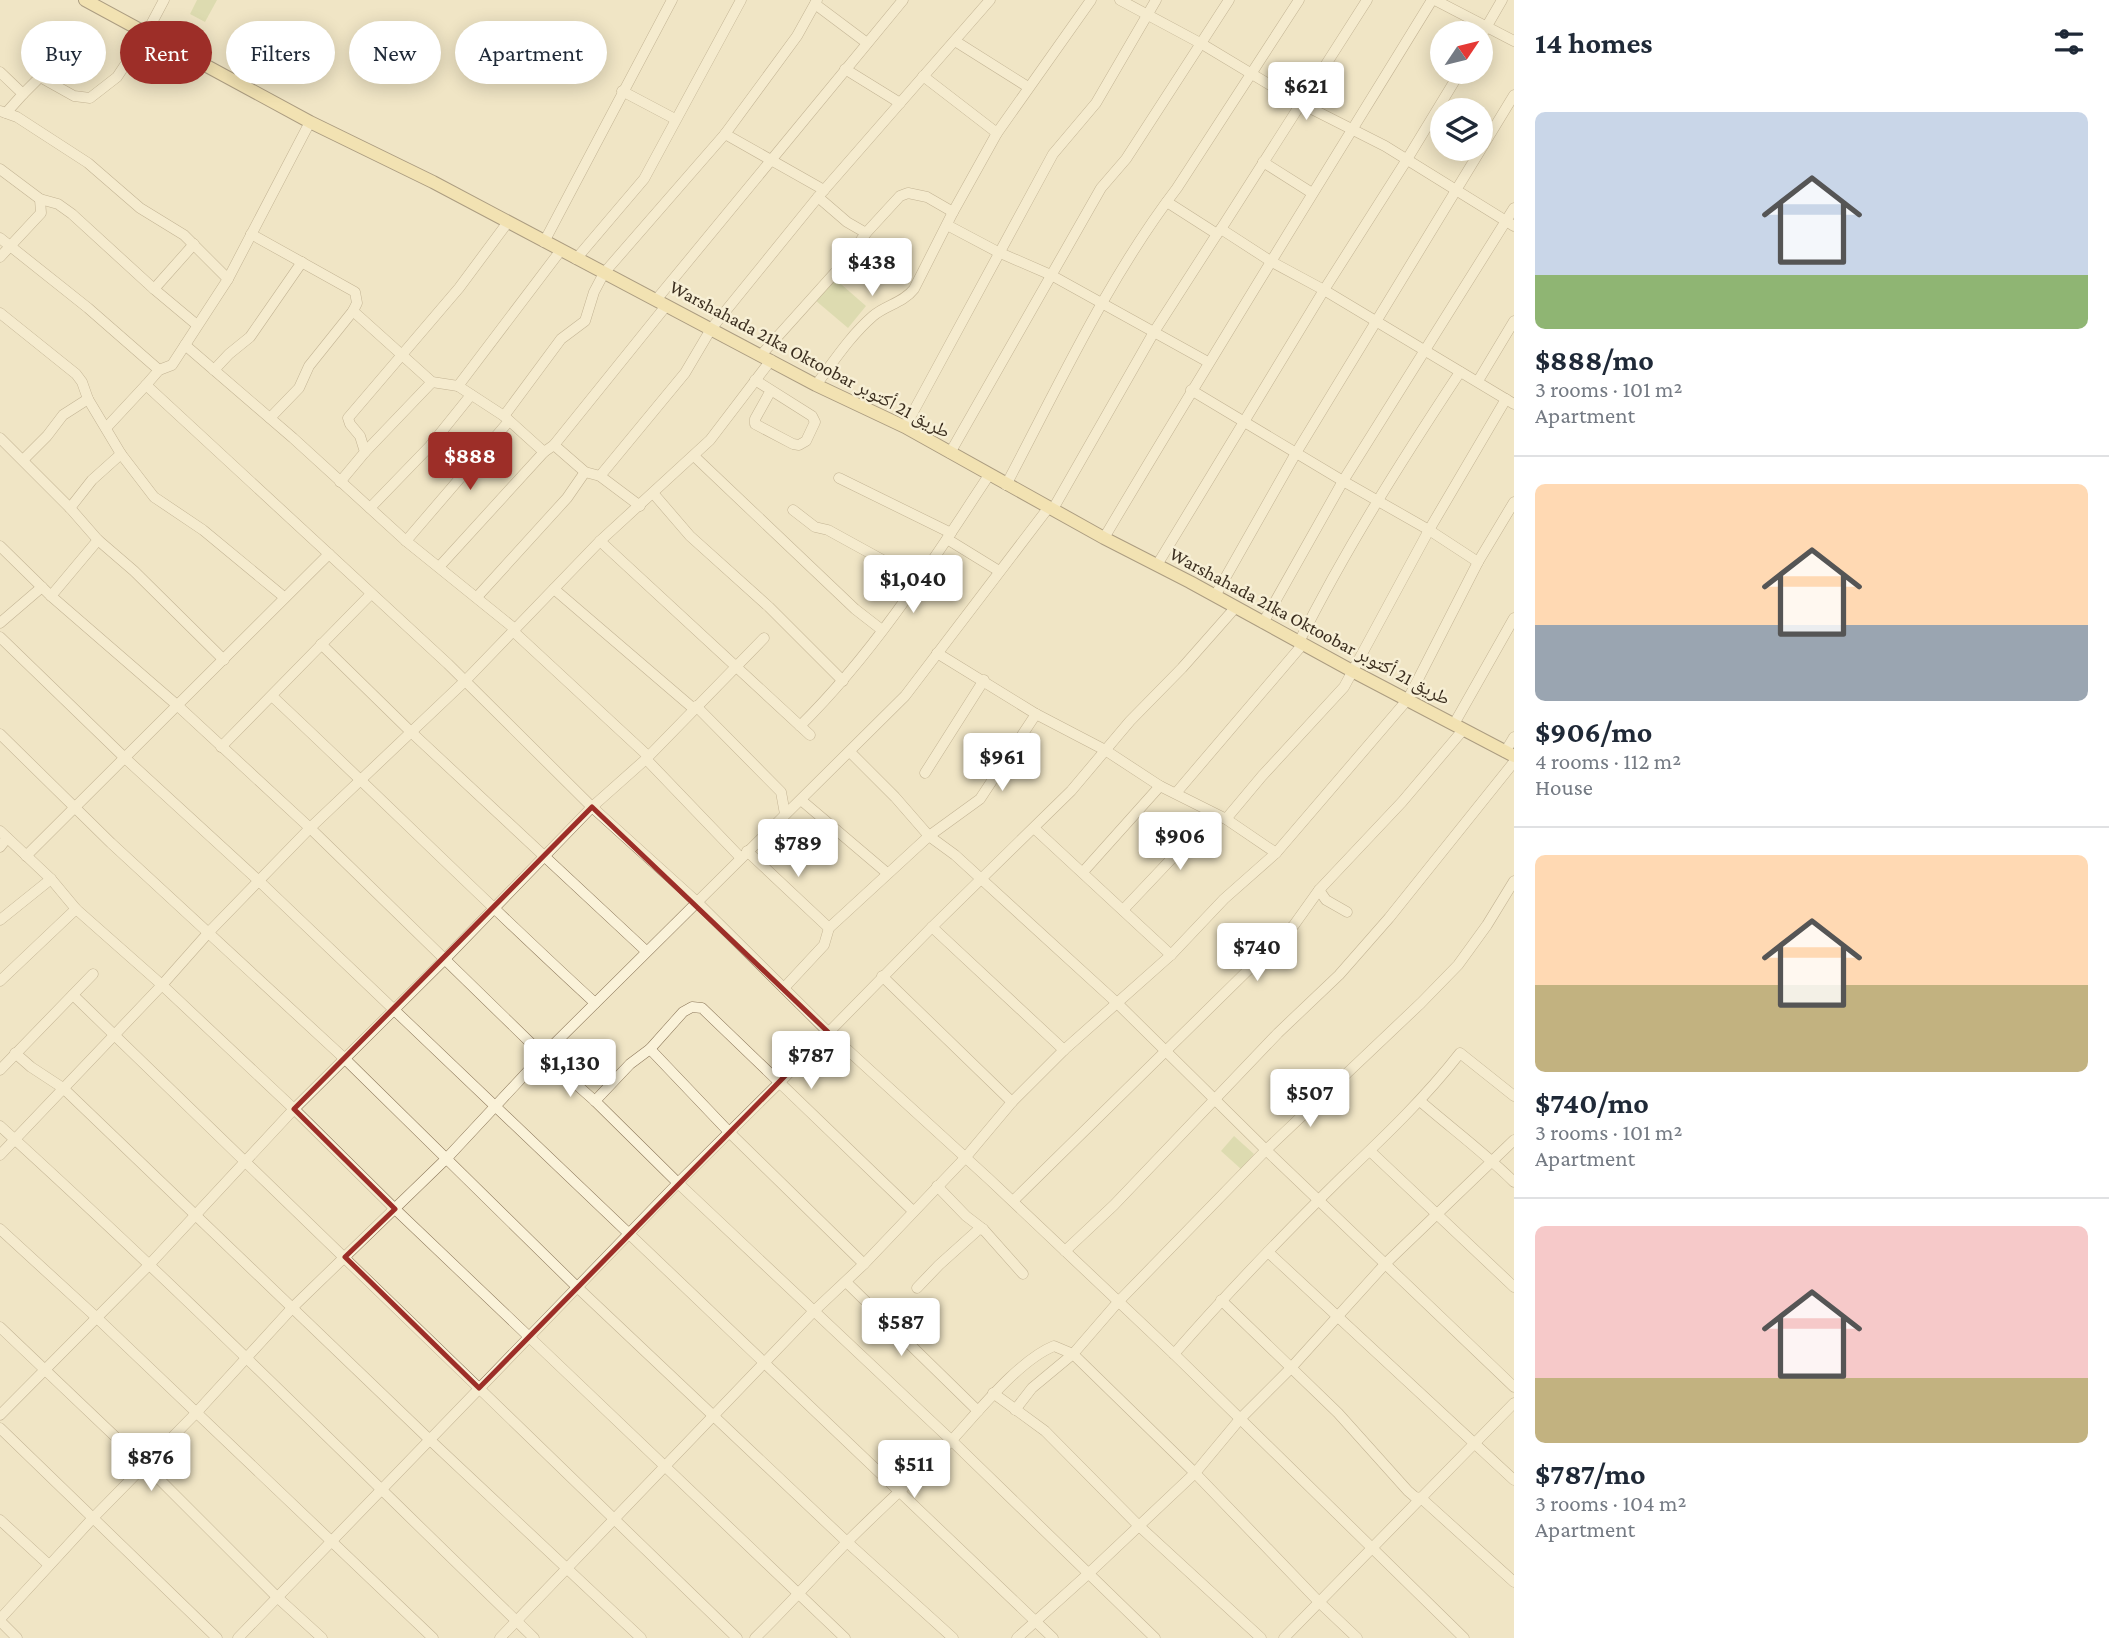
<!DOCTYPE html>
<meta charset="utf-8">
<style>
:root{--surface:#fff;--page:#f6f6f7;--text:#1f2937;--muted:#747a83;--line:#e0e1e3;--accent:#9d2e28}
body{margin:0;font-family:"Crimson Pro","Noto Naskh Arabic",serif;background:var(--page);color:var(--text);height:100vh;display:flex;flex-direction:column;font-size:26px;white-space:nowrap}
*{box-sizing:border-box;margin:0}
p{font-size:23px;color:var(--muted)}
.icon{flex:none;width:38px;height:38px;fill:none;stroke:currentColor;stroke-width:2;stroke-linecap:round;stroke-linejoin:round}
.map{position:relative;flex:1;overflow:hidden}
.drawer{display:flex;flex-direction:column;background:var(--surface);width:595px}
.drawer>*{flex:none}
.banner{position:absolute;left:21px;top:21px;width:665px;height:63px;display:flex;gap:14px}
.needle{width:46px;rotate:55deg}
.tools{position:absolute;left:1430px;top:21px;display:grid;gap:14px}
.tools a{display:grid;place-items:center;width:63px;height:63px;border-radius:50%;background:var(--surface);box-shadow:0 4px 18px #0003;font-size:35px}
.price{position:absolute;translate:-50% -60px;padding:0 16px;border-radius:7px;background:#fff;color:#222;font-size:23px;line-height:46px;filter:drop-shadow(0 2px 4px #0008)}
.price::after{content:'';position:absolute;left:50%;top:42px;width:21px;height:16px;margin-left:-10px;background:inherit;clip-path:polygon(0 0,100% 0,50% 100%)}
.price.active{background:var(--accent);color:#fff}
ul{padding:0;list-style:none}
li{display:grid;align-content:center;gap:14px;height:371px;padding:0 21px}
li+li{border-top:2px solid var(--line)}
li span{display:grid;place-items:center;height:217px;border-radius:10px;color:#555}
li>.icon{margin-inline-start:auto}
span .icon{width:126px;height:126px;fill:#fffc;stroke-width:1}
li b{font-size:30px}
h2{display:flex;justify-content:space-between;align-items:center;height:84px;padding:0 21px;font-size:30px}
.pill{padding:0 24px;border-radius:32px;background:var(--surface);box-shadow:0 4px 18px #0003;font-size:24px;line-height:63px}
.pill.active{background:var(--accent);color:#fff}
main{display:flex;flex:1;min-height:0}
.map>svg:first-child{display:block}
</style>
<main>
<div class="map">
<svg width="1514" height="1638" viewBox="0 0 1514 1638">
<rect width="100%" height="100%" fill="#f0e5c5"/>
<g fill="#c5cf98">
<path d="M197 0H217L205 22 190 14Z"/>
<path d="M834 278 866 306 848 328 815 300Z"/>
<path d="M1234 1136 1254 1154 1241 1169 1221 1151Z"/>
</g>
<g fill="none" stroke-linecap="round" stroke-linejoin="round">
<defs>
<g id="minor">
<path d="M1120 0 1202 44 1300 103 1385 146 1514 226"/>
<path d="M1435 0 1514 41"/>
<path d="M815 4 867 43"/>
<path d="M1480 38 1502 0"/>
<path d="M955 41 1028 87"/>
<path d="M845 69 900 103"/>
<path d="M0 72 23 94 6 113"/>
<path d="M923 76 997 133"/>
<path d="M622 91 675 119"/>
<path d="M23 94 40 77 74 96 90 98 117 77 147 32 164 0"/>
<path d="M0 111 17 117 88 163 140 208 184 235 228 279"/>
<path d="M310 122 228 279 172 365 159 370 146 385 448 664 592 807 697 902 828 1032 989 1179 1174 1354 1464 1638"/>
<path d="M725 134 824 190"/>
<path d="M1263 162 1312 193"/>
<path d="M0 169 40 199 58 204 72 214 154 289 197 325"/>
<path d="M818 197 847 222 866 233"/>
<path d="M1167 202 1217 234 1221 229 1272 262 1324 290 1514 404"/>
<path d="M947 225 998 252 1051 275 1208 362"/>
<path d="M1221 229 1367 0"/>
<path d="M251 234 355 292 357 303 353 311 432 382 458 386"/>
<path d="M0 238 88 308 159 370"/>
<path d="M544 242 672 0"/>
<path d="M0 257 41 213 40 199"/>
<path d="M576 259 644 179 741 0"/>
<path d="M154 289 194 244"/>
<path d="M656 300C739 200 821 100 903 0"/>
<path d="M0 313 76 374 82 382 88 399 121 454 154 497 203 530 284 597"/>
<path d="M185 345 293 438 406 541 515 629"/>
<path d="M761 355 849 257 866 233 900 196 908 193 927 197 953 212"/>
<path d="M214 370 229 354 250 337 302 262"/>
<path d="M755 380 812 416 815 422 806 441 799 445 793 444 755 424V419L770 392"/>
<path d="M1478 381 1514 321"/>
<path d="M816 385C834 361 850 336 873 316 886 305 903 303 914 289L953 212 997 133 1091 0"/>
<path d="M1191 390 1343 481 1429 530 1478 562"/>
<path d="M504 416 561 339 585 321 594 292 604 273 725 134 797 36 817 0"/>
<path d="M270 418 299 388 309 366 353 311"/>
<path d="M905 427 1053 154 1096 103 1156 0"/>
<path d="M106 428 146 385"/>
<path d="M0 438 70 508 98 540 134 571 224 660"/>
<path d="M554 445 585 472 600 476 640 506"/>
<path d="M365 452 432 382"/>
<path d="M544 452 504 416 458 386 561 250"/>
<path d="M950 453 1101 188 1126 159 1229 0"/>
<path d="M694 456 855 609 882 630"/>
<path d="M23 460 47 436 63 415 88 399"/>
<path d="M600 476 685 373 711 329 818 197 990 0"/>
<path d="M839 478 951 533"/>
<path d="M340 482 365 452 360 436 350 424 348 418 459 288 508 222"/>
<path d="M1006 485C1059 385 1108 278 1177 188L1299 0"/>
<path d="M653 493 690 536 769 607 843 681"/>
<path d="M70 508 92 480 121 454"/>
<path d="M370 508 430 446 471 395"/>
<path d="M1053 509 1154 332 1217 234"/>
<path d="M793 510 815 527 828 530 919 580"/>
<path d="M1104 538C1211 357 1322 179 1432 0"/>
<path d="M947 539 999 571"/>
<path d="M406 541 509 421"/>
<path d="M600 541 810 735"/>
<path d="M0 546 51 596 178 706 310 828 543 1055 595 1101 678 1183 951 1440 1155 1638"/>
<path d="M1157 565 1324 290 1406 161 1460 72"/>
<path d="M439 567 544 452 554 445 666 306"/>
<path d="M554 589 694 709"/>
<path d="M51 596 98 540"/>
<path d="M1215 596 1296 453 1514 95"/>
<path d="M477 597 567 498 585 472"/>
<path d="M0 623 42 587"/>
<path d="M1263 623 1343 481 1514 208"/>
<path d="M513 631 648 756"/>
<path d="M0 637 126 759 259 881 1053 1638"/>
<path d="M1299 642C1346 548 1402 460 1460 372"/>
<path d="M321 644 410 731 646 951"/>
<path d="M937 653 1036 714 1105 750 1160 786 1226 819 1276 853"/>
<path d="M273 697C381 798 486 903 595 1003"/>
<path d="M696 706 781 792 785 814"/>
<path d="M1454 724 1514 618"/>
<path d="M800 726C875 652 932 562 989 475"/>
<path d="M0 734 111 843 345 1059 577 1287 847 1542 953 1638"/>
<path d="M221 747 371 594"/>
<path d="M850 752 895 797 929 836 955 855 1117 1003 1266 1150 1514 1387"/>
<path d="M1505 752 1514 737"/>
<path d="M646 759 740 857"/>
<path d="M925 773 984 680"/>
<path d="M1176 793 1303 644"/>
<path d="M801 800 887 873"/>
<path d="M1226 819 1262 776 1344 687 1429 530 1506 399"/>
<path d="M1035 829 1171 955"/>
<path d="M0 831 51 879 76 909 162 985 294 1109 395 1209 845 1638"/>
<path d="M0 847 7 838"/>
<path d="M747 851 829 928"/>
<path d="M26 856 329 554"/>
<path d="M1083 872 1160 786"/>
<path d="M1319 890 1326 900 1347 912"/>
<path d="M1123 910 1176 854 1209 811"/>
<path d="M0 920 51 879"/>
<path d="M932 927 1064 1050"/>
<path d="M882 976 1012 1102"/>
<path d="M0 981 76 909"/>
<path d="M784 988 824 945 829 928 929 836 980 799 1036 714"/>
<path d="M73 995 737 1638"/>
<path d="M650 1049 729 1132 864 1264"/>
<path d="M15 1053 31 1067 63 1088 430 1440 641 1638"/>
<path d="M0 1070 93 974"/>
<path d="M595 1101 630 1064 650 1049 683 1012 692 1007 702 1008 913 1211"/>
<path d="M1420 1101C1451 1128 1485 1153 1514 1182"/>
<path d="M0 1126C183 1292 357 1467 534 1638"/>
<path d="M1370 1151 1514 1287"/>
<path d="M0 1155 162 985 209 932 310 828 465 681 600 541 710 440 771 360"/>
<path d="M937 1186 966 1216 983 1229 1023 1274"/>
<path d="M1013 1201 1294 925 1319 890 1402 802 1463 730"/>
<path d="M0 1229 96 1317 433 1638"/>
<path d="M1065 1251 1114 1205 1278 1033 1339 975 1389 918 1514 762"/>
<path d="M1268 1252 1514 1480"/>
<path d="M846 1282 978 1411"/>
<path d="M917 1288 939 1265 978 1230 983 1229"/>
<path d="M1221 1300 1338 1413 1408 1491 1415 1497 1421 1498 1514 1582"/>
<path d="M0 1327 145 1465 277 1597 322 1638"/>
<path d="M1174 1354C1228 1292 1284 1234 1343 1176 1384 1137 1425 1098 1460 1053L1514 1096"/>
<path d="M993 1393 1045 1431 1138 1525 1261 1638"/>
<path d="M1015 1410 1032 1388 1073 1354 1118 1302 1266 1150 1421 1003 1458 965 1487 925 1514 881"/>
<path d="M0 1415 149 1265 294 1109 444 960 592 807 646 759 764 638"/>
<path d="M0 1428 217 1638"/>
<path d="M0 1520 49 1565"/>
<path d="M0 1619 92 1519 196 1413 293 1307 447 1158 543 1055 905 696 1049 507"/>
<path d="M0 1621 17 1638"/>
<path d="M238 1638 678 1183 779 1083 932 927 1071 791 1130 721 1182 668 1235 608"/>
<path d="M500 1638 813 1312 864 1264 965 1158 1012 1102 1064 1050 1171 955 1224 899 1276 853 1408 699 1478 562 1514 502"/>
<path d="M755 1638C787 1607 817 1573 848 1541 882 1507 918 1475 952 1440 978 1412 1019 1360 1054 1346L1073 1354 1195 1473 1319 1602 1357 1638"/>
<path d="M1017 1638 1088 1574 1195 1473 1240 1419 1290 1369 1386 1263 1514 1140"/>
<path d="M1284 1638 1514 1403"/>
</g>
<path id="major" d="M85 0 310 122 433 182 816 385 905 427 1104 538 1190 582 1354 672 1514 756"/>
</defs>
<use href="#minor" stroke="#8c775a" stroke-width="11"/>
<use href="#major" stroke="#59452f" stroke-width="14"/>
<use href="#minor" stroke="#faf2d9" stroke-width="10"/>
<use href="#major" stroke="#f3dd9c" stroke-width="12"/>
</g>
<path d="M0 0H1514V1638H0ZM592 807 828 1032 479 1388 345 1257 395 1209 294 1109Z" fill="#f0e5c5" fill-opacity=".55" fill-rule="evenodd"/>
<path fill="none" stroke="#9d2e28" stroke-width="5" stroke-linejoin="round" d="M592 807 828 1032 479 1388 345 1257 395 1209 294 1109Z"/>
<g text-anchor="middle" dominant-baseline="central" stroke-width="5" stroke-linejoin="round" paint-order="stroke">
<g font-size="19" fill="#3b2e1f" stroke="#f7efd5">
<text transform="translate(810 359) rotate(28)">Warshahada 21ka Oktoobar طريق 21 أكتوبر</text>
<text transform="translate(1310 626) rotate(28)">Warshahada 21ka Oktoobar طريق 21 أكتوبر</text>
</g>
</g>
</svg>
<div class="tools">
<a><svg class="needle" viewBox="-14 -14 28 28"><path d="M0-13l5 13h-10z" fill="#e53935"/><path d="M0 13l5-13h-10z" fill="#747a83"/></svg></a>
<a><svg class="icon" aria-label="layers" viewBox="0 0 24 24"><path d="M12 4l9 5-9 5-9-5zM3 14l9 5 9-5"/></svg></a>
</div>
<b class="price" style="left:1306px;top:122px">$621</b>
<b class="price" style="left:872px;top:298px">$438</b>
<b class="price active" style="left:470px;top:492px">$888</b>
<b class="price" style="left:913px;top:615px">$1,040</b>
<b class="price" style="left:1002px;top:793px">$961</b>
<b class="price" style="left:1180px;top:872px">$906</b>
<b class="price" style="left:798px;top:879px">$789</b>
<b class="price" style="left:1257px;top:983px">$740</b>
<b class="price" style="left:811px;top:1091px">$787</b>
<b class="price" style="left:570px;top:1099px">$1,130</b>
<b class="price" style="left:1310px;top:1129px">$507</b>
<b class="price" style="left:901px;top:1358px">$587</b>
<b class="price" style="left:151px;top:1493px">$876</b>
<b class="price" style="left:914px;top:1500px">$511</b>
<div class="banner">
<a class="pill">Buy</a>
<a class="pill active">Rent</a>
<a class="pill">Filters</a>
<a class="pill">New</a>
<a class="pill">Apartment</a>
</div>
</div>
<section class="drawer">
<h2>14 homes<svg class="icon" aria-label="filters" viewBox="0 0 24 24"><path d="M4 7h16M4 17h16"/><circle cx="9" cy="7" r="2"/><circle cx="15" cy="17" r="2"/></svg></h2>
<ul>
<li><span style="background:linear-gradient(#c9d6e8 75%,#8fb573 0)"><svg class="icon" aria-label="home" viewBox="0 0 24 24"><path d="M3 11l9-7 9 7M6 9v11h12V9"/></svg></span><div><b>$888/mo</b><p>3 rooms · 101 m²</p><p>Apartment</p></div></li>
<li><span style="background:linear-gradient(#ffd9b3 65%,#9aa5b1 0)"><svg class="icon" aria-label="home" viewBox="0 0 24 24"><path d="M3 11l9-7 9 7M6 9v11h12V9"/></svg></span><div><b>$906/mo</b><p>4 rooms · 112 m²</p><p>House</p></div></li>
<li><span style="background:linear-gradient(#ffd9b3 60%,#c2b280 0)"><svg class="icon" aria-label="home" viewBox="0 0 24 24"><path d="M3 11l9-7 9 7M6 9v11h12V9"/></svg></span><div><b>$740/mo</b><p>3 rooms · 101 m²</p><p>Apartment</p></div></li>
<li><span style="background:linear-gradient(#f6c9c9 70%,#c2b280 0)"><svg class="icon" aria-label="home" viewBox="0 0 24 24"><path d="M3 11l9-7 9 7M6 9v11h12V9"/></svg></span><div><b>$787/mo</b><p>3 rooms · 104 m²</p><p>Apartment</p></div></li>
</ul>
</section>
</main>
